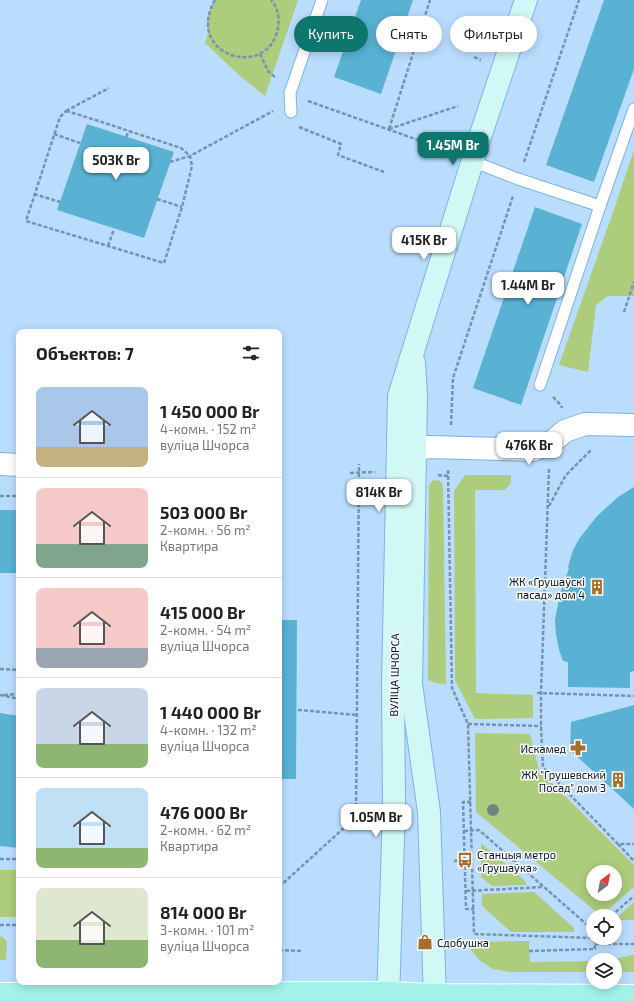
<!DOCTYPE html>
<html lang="ru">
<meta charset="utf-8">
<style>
:root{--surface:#fff;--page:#f6f6f6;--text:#222;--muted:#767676;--line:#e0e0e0;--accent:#0f766e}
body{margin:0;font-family:"Exo 2",sans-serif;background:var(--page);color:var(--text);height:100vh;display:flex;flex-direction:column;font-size:15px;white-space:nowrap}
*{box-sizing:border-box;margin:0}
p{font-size:13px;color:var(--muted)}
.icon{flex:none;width:22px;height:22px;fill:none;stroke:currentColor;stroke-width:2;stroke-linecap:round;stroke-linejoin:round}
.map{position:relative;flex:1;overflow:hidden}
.panel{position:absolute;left:16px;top:329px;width:266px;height:656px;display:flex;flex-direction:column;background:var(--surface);border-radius:8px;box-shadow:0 2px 10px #0003}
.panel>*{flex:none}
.guide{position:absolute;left:294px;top:16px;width:280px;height:36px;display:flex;gap:8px}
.needle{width:26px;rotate:32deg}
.buttons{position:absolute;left:586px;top:865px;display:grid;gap:8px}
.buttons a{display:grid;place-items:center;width:36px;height:36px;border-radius:50%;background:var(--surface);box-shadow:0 2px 10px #0003;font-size:20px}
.price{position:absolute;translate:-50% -34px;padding:0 9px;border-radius:8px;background:#fff;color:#222;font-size:13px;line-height:26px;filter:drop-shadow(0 1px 2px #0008)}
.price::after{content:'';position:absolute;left:50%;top:24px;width:12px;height:9px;margin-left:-6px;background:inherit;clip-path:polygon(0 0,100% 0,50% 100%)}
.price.active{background:var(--accent);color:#fff}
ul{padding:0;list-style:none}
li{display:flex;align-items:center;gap:12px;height:100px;padding:0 20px}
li+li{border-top:1px solid var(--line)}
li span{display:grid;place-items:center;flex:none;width:112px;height:80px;border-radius:8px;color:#555}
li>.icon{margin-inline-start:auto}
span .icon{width:48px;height:48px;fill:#fffc;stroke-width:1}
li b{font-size:17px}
h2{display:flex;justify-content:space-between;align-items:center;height:48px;padding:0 20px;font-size:17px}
.tag{padding:0 14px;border-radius:18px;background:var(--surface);box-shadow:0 2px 10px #0003;font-size:14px;line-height:36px}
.tag.active{background:var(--accent);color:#fff}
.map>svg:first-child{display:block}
</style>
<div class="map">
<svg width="634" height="1001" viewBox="0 0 634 1001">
<rect width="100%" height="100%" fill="#baddfe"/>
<g fill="#adcc7c" fill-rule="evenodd">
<path d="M215 0H298L265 96 240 76 205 43C210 30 207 33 207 21 208 13 211 7 215 0Z"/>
<path d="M634 150V296H608L596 305 588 372 559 365 612 215Z"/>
<path d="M465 475H511V483L505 490H475L476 693 533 695V718L475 719 455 680 454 491Z"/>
<path d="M433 480 440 481 443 485 446 684 436 683 428 680 429 485Z"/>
<path d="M475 733 530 734 539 770 634 865V887L601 916 476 812ZM593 872H615V894H593Z"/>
<path d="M481 843 524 880 527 885 492 886 481 877Z"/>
<rect x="0" y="870" width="19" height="47"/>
<path d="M534 892 574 928V932H511L482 906V894Z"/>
<path d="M634 902V920H615V919Z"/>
<path d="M0 936 4 938 7 942 6 960H0Z"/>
<path d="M529 941 530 962 593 961V972H509L493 969 479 960 470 949 467 942Z"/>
<path d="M631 955H634V972H615V960H611Z"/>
</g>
<g fill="#59b2d4">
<path d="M361 0H413L381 94 334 77Z"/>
<path d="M604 0H634V69L594 182 546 165Z"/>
<path d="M87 124 174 152 144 238 57 210Z"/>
<path d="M535 207 582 224 521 405 473 388Z"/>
<path d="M634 487V671L630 672V688L568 687V662L563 661 559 650 556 634 555 620 560 594 569 568 568 567 573 550 579 539 597 516 618 497Z"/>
<rect x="0" y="510" width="19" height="63"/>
<path d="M279 620H297L296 779H279Z"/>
<path d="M634 705V809L570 750 571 722Z"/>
<path d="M0 713 19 716V848L0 846Z"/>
</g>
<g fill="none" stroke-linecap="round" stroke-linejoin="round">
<defs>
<g id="lane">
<path d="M291 112 290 93 322 0"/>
<path d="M472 161 518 179 600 206 540 385"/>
<path d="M600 206 634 109"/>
</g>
<g id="street">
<path d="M415 449 430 447 534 450 552 442 565 431 585 424 634 425"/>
<path d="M0 464 19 465"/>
</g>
<g id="secondary">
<path d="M414 362 416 395 411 684 429 812 435 1001"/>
<path d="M388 1001 394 808 393 684 399 396 480 137 526 0"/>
</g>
<path id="primary" d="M0 994 389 993 435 995 634 996"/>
</defs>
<use href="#lane" stroke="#79b4e9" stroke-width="13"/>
<use href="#street" stroke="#79b4e9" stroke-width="24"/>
<use href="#secondary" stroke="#79b4e9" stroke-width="24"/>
<use href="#primary" stroke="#fff" stroke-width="24"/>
<g stroke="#7693af" stroke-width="2.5" stroke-dasharray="4 2" stroke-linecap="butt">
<path d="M215 0C184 54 264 80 277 32 280 21 279 9 271 0"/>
<path d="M260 54 268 71 276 78"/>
<path d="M474 57 481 60"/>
<path d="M308 101 452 152"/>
<path d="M66 111 83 116 181 148 190 156 192 166 182 207 164 263 26 221 60 117Z"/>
<path d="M66 111 109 88"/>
<path d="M299 127 341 144 338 155 384 172"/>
<path d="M389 129 430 0"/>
<path d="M389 129 458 106"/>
<path d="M54 134 80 143"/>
<path d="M126 137 129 131"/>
<path d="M170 162 190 156 273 111"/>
<path d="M524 162 579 0"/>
<path d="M34 194 60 202"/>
<path d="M157 199 182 207"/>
<path d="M108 246 114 229"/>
<path d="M624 312 634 282"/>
<path d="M553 397 561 405 562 408"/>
<path d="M451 425 453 378 513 196"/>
<path d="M549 469 541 693V726L543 767 618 844H634"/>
<path d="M448 470 452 688 468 724 474 934 593 938"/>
<path d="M350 473 375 472"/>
<path d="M438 475 448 476"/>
<path d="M0 496H19"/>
<path d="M549 506 566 475 592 449"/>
<path d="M0 669 19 670"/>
<path d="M537 693 634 696"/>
<path d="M0 695 19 699"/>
<path d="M4 695 19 694"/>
<path d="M298 710 357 715"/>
<path d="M468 724 541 726"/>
<path d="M471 802H463L466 909H474"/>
<path d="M464 831 479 830 593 930"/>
<path d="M618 844 634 861"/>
<path d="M0 859H19"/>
<path d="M454 861 465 860"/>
<path d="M279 887 356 817 359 464"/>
<path d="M466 891 543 887"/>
<path d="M611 916 634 896"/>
<path d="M0 925H19"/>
<path d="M595 944H634"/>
<path d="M279 950 302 951"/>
<path d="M529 951 595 949 594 938"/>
</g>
<use href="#lane" stroke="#fff" stroke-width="11"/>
<use href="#street" stroke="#fff" stroke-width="22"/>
<use href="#secondary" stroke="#d1f8f4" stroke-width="22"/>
<use href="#primary" stroke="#a3f1e9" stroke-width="22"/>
</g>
<circle fill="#6f8781" cx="493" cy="810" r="6"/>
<defs>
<symbol id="building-bare" viewBox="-9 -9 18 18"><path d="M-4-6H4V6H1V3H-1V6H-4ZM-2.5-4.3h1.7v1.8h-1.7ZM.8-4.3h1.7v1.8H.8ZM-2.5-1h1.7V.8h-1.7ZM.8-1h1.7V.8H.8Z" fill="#a76e2c" stroke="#f9faf9" stroke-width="2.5" paint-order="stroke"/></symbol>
<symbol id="pharmacy-bare" viewBox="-9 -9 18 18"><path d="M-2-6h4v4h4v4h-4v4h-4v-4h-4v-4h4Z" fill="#a76e2c" stroke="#f9faf9" stroke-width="2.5" paint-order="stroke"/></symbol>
<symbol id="bus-bare" viewBox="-9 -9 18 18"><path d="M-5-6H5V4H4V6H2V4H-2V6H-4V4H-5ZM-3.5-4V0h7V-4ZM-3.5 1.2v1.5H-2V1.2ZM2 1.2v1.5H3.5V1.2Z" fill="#a76e2c" stroke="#f9faf9" stroke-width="2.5" paint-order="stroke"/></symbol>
<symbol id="shop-bare" viewBox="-9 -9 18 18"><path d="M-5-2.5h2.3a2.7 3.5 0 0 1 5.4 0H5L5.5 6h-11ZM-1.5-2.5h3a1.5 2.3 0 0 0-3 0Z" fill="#a76e2c" stroke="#f9faf9" stroke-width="2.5" paint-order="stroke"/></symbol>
</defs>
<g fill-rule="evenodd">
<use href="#building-bare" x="586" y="576" width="22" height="22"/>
<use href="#pharmacy-bare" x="567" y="737" width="22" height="22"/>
<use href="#building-bare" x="607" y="769" width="22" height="22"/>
<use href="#bus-bare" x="454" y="849" width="22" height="22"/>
<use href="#shop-bare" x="414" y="931" width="22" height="22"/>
</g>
<g text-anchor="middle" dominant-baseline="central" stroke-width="3" stroke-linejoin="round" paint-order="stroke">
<g font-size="11" fill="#001326" stroke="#f9faf9" text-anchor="end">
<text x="585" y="581">ЖК «Грушаўскі<tspan x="585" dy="13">пасад» дом 4</tspan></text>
<text x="566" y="748">Искамед</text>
<text x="606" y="774">ЖК "Грушевский<tspan x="606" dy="13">Посад" дом 3</tspan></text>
<text x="477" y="854" text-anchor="start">Станцыя метро<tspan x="477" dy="13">«Грушаўка»</tspan></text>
<text x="437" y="942" text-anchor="start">Сдобушка</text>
</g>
<g font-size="11" fill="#001326" stroke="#f9faf9">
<text transform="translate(394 675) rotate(-89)">ВУЛІЦА ШЧОРСА</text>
</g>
</g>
</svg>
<div class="buttons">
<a><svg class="needle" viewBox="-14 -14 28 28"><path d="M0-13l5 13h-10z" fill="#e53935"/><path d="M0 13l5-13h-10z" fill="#767676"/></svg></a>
<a><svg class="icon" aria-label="locate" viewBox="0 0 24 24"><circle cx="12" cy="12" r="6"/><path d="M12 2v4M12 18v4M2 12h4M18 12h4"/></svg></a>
<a><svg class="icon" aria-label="layers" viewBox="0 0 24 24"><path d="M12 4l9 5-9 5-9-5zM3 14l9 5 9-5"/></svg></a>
</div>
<b class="price active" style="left:453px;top:166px">1.45M Br</b>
<b class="price" style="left:116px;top:181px">503K Br</b>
<b class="price" style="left:424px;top:261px">415K Br</b>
<b class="price" style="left:528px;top:306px">1.44M Br</b>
<b class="price" style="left:529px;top:466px">476K Br</b>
<b class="price" style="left:379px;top:513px">814K Br</b>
<b class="price" style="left:376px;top:838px">1.05M Br</b>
<div class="guide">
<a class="tag active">Купить</a>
<a class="tag">Снять</a>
<a class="tag">Фильтры</a>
</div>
<section class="panel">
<h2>Объектов: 7<svg class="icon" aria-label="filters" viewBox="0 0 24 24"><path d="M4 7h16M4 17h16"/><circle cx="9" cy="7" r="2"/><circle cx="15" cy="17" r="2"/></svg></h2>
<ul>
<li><span style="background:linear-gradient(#a9c7e8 75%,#c2b280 0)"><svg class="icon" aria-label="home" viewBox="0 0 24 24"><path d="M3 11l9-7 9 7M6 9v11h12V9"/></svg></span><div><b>1 450 000 Br</b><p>4-комн. · 152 m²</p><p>вуліца Шчорса</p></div></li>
<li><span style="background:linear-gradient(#f6c9c9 70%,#7fa58c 0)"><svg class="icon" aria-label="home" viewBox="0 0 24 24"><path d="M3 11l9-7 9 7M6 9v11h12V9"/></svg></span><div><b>503 000 Br</b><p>2-комн. · 56 m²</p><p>Квартира</p></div></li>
<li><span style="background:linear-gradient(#f6c9c9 75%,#9aa5b1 0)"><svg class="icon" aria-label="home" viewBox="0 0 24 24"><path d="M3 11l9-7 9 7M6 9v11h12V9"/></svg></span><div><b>415 000 Br</b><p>2-комн. · 54 m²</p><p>вуліца Шчорса</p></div></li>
<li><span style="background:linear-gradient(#c9d6e8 70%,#8fb573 0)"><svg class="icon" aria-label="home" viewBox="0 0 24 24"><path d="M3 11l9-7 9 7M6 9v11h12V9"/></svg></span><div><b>1 440 000 Br</b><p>4-комн. · 132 m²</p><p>вуліца Шчорса</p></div></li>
<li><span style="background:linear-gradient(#bfe0f5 75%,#8fb573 0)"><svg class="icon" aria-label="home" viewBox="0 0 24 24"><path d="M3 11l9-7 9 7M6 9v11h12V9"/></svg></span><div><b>476 000 Br</b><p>2-комн. · 62 m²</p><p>Квартира</p></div></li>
<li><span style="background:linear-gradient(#dfe7d0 65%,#8fb573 0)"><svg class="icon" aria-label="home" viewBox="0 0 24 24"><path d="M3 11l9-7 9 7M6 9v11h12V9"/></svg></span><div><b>814 000 Br</b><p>3-комн. · 101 m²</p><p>вуліца Шчорса</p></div></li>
</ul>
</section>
</div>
